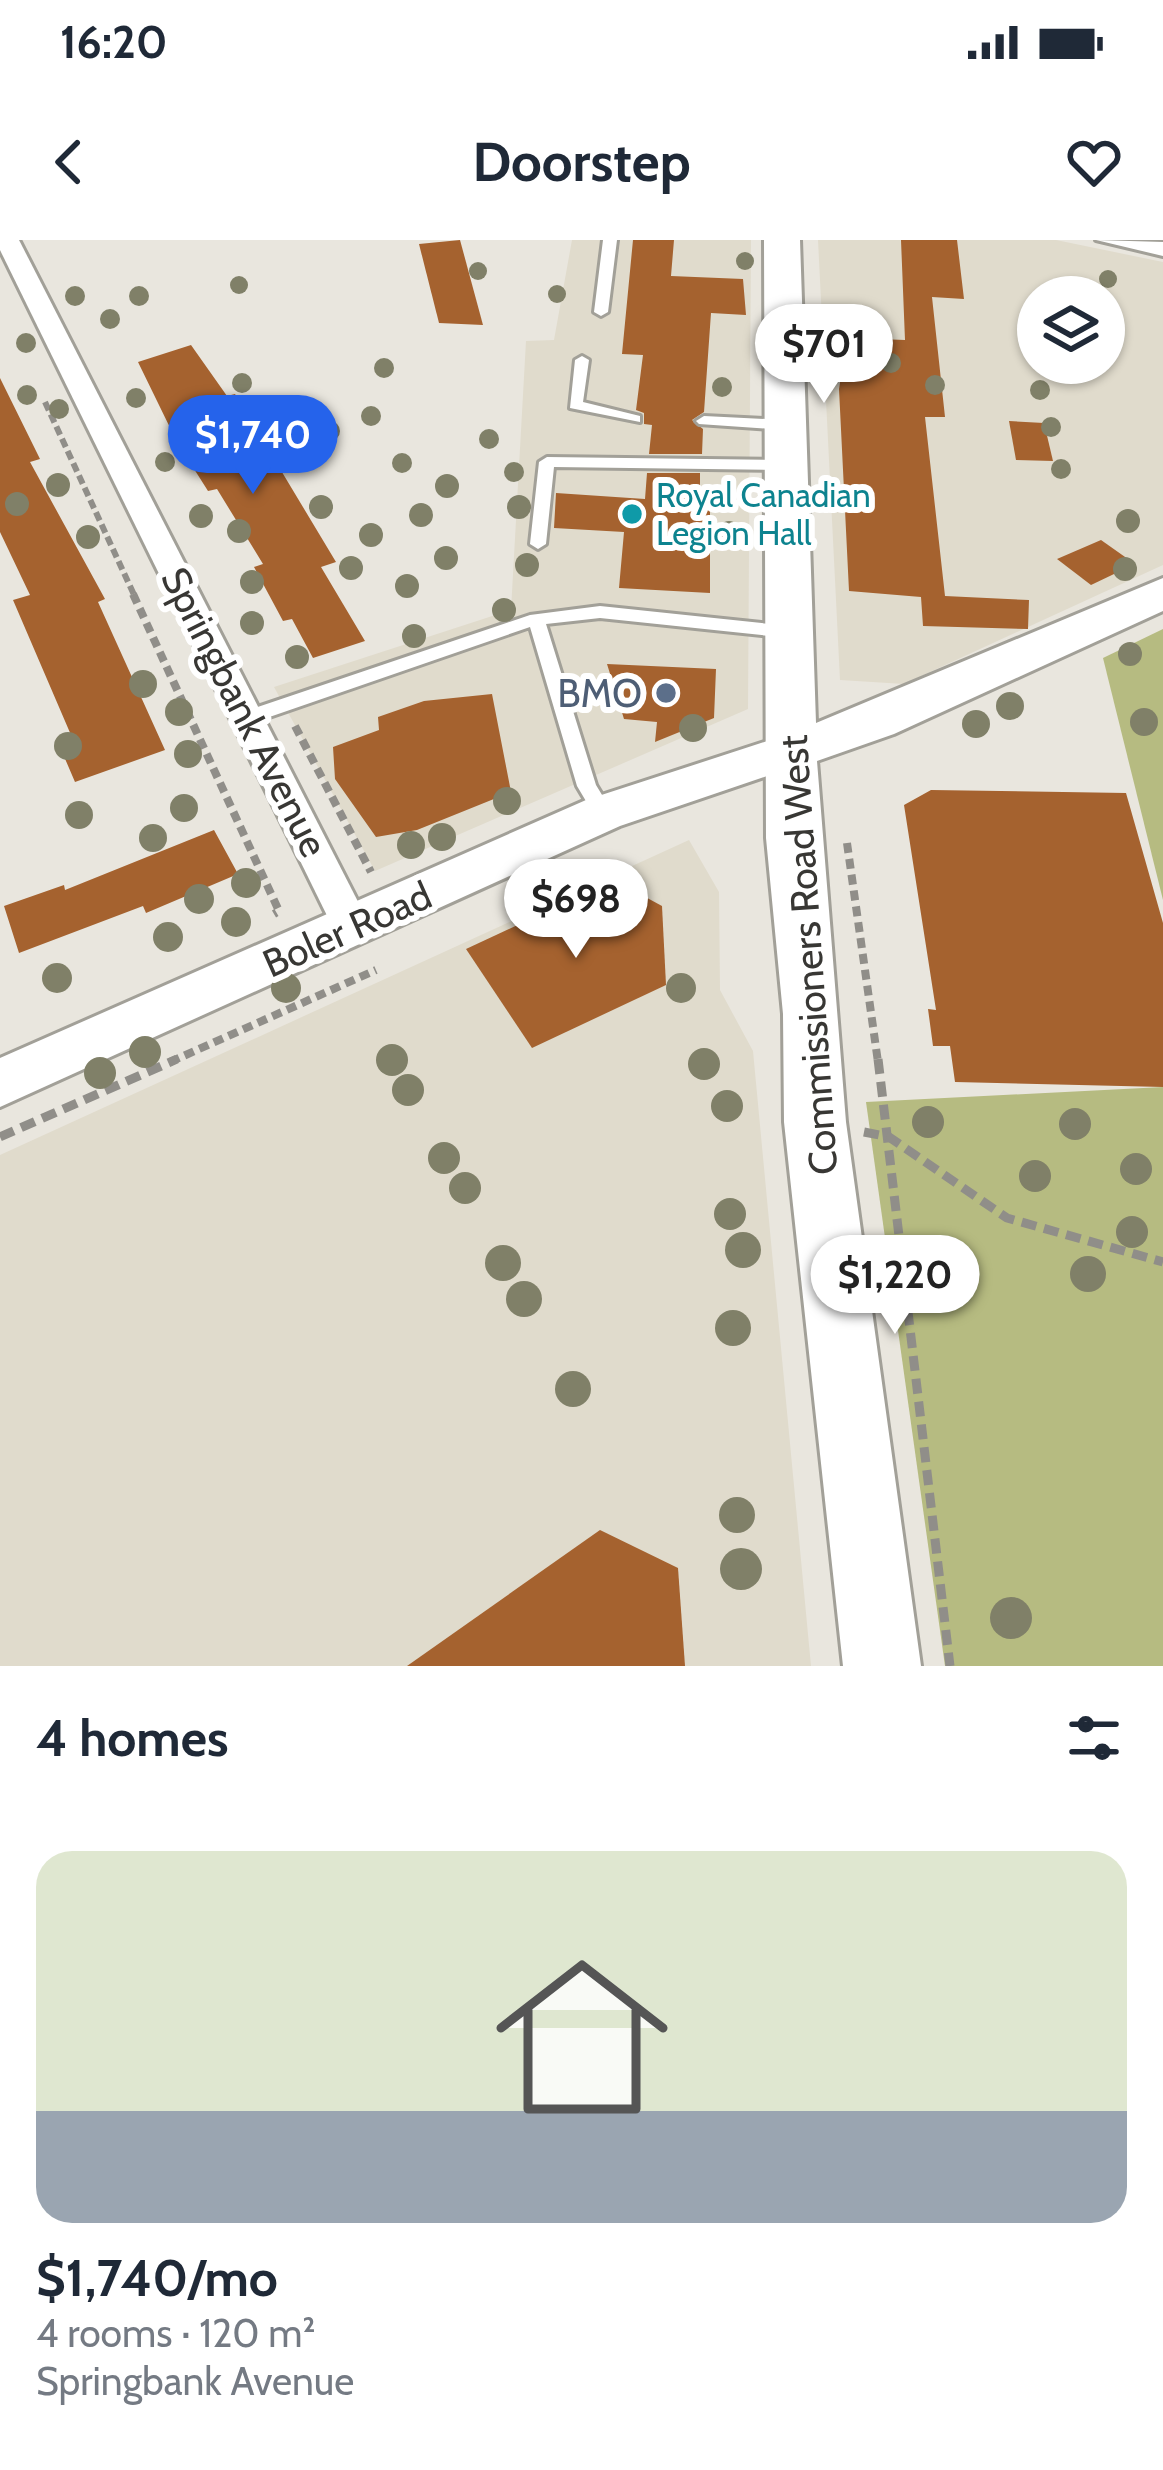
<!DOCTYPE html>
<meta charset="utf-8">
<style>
:root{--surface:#fff;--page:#f6f6f7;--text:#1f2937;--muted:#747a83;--line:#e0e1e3;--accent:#2563eb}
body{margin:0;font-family:Cabin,sans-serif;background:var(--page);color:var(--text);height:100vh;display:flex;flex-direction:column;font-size:45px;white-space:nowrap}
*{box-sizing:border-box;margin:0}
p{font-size:39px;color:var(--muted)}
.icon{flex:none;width:66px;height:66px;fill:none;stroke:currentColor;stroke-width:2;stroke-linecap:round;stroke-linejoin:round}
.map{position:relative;height:1426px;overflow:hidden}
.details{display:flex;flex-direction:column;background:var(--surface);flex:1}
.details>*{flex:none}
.tools{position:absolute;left:1017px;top:36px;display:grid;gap:24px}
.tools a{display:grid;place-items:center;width:108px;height:108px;border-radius:50%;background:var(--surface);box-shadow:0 3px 9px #0004;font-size:60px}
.price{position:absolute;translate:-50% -102px;padding:0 27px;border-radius:42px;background:#fff;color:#222;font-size:39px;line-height:78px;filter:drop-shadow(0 3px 6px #0008)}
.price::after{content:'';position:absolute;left:50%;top:72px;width:36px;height:27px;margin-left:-18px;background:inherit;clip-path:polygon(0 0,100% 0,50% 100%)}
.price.current{background:var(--accent);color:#fff}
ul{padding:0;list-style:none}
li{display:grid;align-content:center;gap:24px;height:636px;padding:0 36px}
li+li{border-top:3px solid var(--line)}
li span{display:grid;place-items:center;height:372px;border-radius:36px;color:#555}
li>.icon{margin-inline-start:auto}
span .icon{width:216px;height:216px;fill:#fffc;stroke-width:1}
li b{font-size:51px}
h2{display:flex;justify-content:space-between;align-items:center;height:144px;padding:0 36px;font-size:51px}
.status{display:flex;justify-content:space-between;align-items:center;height:84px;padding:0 60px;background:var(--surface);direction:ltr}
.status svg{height:33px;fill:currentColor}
header{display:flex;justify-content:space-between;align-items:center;height:156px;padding:0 36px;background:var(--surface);font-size:54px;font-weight:700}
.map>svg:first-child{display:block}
</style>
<div class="status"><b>16:20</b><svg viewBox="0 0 49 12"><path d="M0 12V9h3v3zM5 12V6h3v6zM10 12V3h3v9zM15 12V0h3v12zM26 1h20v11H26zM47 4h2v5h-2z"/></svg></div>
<header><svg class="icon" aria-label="back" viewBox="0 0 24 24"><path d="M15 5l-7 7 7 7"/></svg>Doorstep<svg class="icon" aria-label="heart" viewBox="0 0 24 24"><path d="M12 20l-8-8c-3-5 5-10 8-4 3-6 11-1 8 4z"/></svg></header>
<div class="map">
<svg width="1163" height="1426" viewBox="0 0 1163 1426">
<rect width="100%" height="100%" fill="#e9e6de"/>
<g fill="#e0dbcc" fill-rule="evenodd">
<path d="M572 0H751L748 469 375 631 274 447 511 370 526 101 554 100Z"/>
<path d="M818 0H1056L1163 22V325L904 444 840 440ZM1038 57H1104V123H1038Z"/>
<path d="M689 600 719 652 720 750 753 811 811 1426H0V915Z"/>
</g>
<g fill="#b6bb81">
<path d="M1163 389V660L1103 418Z"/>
<path d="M1163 847V1426H945L866 862Z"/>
</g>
<g fill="#a5622f">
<path d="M460 0 483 85 439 83 419 4Z"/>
<path d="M633 0H674L671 36 743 39 746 75 711 73 704 172 692 180 703 189 702 214H649L652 185 644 184V173L636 170 643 115 622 114Z"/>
<path d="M901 0H957L964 59 932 57 945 177H925L945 356 1029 360 1028 389 923 386 921 357 849 351 839 149 843 124H853L851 98 905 100Z"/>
<path d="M191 105 227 156 235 154 336 322 321 327 365 401 313 418 292 379 283 381 254 327 263 324 217 249 208 251 177 202 138 122Z"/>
<path d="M0 138 40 219 30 222 105 359 98 362 165 510 75 542 63 514 77 509 13 360 30 355 0 292Z"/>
<path d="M1009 181 1044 183 1053 221 1016 220Z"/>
<path d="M647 233H700V246H710V353L619 348 624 292 554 288 556 253 645 259Z"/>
<path d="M1101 300 1135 324 1091 345 1057 319Z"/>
<path d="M607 424 716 429 714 478 655 502 657 482 624 479Z"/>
<path d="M492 454 511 552 417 590 376 597 335 539 333 507 379 490 378 477 424 461Z"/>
<path d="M931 550 1126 553 1163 683V847L955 842 950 806H933L928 769 936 770 904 565Z"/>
<path d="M214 590 238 634 146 673 143 666 19 713 4 666 64 645 65 650Z"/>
<path d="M614 640 662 666 666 745 532 808 466 709Z"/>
<path d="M600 1290 678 1328 685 1426H407Z"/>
</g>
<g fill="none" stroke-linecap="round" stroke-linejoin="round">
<defs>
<g id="service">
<path d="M603 0H617L608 72 601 76 594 72Z"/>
<path d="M582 116 589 120 583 162 640 176V182L570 168 575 120Z"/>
<path d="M704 176 786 180 794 185 786 190 699 184 696 181Z"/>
<path d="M547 217 786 220 794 225 786 230 554 227 546 304 538 309 530 304 539 222Z"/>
<path d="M600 366 789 386 798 392 789 398 600 378 546 384 596 545 613 573 603 580 596 578 577 546 530 387 255 482 249 484 240 477 243 472 530 375Z"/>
</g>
<g id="minor">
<path d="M0 0H19L371 687 366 698 352 703 338 698 0 10Z"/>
<path d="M1096 0 1163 2V16Z"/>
</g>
<path id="tertiary" d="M792 493 808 498 815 510 808 522 620 586 0 867V818L586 560Z"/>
<path id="secondary" d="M764 0H800L816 483 1163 338V371L894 494 817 521 846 882 921 1426H843L784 882 783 774 766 598Z"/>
</defs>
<use href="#service" stroke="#a2a098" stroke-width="6"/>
<use href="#minor" stroke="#a2a098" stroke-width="6"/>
<use href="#tertiary" stroke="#a2a098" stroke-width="6"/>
<use href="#secondary" stroke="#a2a098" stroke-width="6"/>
<path stroke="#908e89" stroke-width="6" stroke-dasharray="9 4.5" stroke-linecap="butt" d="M45 162 135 357"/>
<g stroke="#908e89" stroke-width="8" stroke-dasharray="10 6" stroke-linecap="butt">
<path d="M133 354 279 671 274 674"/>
<path d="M295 486 371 632"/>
<path d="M847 603 878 822"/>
<path d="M170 822 376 730"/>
</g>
<g stroke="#908e89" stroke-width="9" stroke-dasharray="15 8" stroke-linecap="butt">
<path d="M878 819 950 1426"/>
<path d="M864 892 889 897 1007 978 1163 1022"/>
<path d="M0 897 177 819"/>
</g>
<use href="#service" fill="#fff" fill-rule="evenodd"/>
<use href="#minor" fill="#fff" fill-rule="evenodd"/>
<use href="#tertiary" fill="#fff" fill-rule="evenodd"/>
<use href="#secondary" fill="#fff" fill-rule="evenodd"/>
</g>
<g fill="#808068">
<circle cx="745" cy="21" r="9"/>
<circle cx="478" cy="31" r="9"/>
<circle cx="1108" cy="39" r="9"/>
<circle cx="239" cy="45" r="9"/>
<circle cx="557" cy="54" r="9"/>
<circle cx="75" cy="56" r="10"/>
<circle cx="139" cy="56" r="10"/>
<circle cx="110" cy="79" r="10"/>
<circle cx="26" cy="103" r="10"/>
<circle cx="891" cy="123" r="10"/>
<circle cx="384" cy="128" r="10"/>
<circle cx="242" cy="143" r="10"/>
<circle cx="935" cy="145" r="10"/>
<circle cx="722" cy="147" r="10"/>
<circle cx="1040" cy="150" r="10"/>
<circle cx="27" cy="155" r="10"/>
<circle cx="136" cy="158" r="10"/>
<circle cx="59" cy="169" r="10"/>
<circle cx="371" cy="176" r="10"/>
<circle cx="280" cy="185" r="10"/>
<circle cx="1051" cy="187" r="10"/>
<circle cx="330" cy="191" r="10"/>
<circle cx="489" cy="199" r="10"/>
<circle cx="165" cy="222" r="10"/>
<circle cx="402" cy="223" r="10"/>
<circle cx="1061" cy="229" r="10"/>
<circle cx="514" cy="232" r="10"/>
<circle cx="58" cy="245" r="12"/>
<circle cx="447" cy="246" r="12"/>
<circle cx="17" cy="264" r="12"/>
<circle cx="321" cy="267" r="12"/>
<circle cx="519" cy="267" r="12"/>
<circle cx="421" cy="275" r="12"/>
<circle cx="201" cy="276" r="12"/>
<circle cx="1128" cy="281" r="12"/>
<circle cx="239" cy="291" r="12"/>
<circle cx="729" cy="293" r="12"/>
<circle cx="371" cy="295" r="12"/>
<circle cx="88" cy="297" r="12"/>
<circle cx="446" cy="318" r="12"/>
<circle cx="527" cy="325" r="12"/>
<circle cx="351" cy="328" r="12"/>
<circle cx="1125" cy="329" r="12"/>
<circle cx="252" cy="342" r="12"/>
<circle cx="407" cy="346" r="12"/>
<circle cx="504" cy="370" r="12"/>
<circle cx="252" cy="383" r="12"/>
<circle cx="414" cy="396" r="12"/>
<circle cx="1130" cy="414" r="12"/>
<circle cx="297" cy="417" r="12"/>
<circle cx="143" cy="444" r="14"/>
<circle cx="1010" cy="466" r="14"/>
<circle cx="179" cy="472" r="14"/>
<circle cx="1144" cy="482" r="14"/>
<circle cx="976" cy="484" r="14"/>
<circle cx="693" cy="488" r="14"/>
<circle cx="68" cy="506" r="14"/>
<circle cx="188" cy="514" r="14"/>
<circle cx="507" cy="561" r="14"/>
<circle cx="184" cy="568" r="14"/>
<circle cx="79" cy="575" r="14"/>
<circle cx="442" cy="597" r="14"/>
<circle cx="153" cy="598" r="14"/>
<circle cx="411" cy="605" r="14"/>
<circle cx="246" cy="643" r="15"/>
<circle cx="199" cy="659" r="15"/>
<circle cx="236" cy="682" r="15"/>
<circle cx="168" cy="697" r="15"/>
<circle cx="57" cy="738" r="15"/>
<circle cx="286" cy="748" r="15"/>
<circle cx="681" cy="748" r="15"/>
<circle cx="145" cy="812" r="16"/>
<circle cx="392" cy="820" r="16"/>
<circle cx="704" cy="824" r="16"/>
<circle cx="100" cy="833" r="16"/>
<circle cx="408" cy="850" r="16"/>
<circle cx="727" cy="866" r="16"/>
<circle cx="928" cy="882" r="16"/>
<circle cx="1075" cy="884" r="16"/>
<circle cx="444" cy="918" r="16"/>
<circle cx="1136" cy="929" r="16"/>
<circle cx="1035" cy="936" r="16"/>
<circle cx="465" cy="948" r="16"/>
<circle cx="730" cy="974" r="16"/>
<circle cx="1132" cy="992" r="16"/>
<circle cx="743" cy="1010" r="18"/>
<circle cx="503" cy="1023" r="18"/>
<circle cx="927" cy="1023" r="18"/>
<circle cx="1088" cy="1034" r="18"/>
<circle cx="524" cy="1059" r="18"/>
<circle cx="733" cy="1088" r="18"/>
<circle cx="573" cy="1149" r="18"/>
<circle cx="737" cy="1275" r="18"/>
<circle cx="741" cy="1329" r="21"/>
<circle cx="1011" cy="1378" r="21"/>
</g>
<circle fill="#0f9aa8" stroke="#fff" stroke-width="4.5" cx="632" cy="274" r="12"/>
<circle fill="#5c6f8a" stroke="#fff" stroke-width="4.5" cx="666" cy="453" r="12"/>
<g text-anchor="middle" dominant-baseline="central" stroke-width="12" stroke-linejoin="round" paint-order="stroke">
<g font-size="33" fill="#0d838f" stroke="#fff" text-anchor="start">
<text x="656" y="255">Royal Canadian<tspan x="656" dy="38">Legion Hall</tspan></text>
</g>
<g font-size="39" fill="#4e5e75" stroke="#fff" text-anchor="end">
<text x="642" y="453">BMO</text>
</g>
<g font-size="39" fill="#383734" stroke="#fff">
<text transform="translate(245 472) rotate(63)">Springbank Avenue</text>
<text transform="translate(347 689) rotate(-24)">Boler Road</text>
<text transform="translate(808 715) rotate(-94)">Commissioners Road West</text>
</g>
</g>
</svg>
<div class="tools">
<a><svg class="icon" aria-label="layers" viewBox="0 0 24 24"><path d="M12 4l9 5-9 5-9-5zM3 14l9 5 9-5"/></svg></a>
</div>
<b class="price" style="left:824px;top:166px">$701</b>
<b class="price current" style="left:253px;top:257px">$1,740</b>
<b class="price" style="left:576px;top:721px">$698</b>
<b class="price" style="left:895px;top:1097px">$1,220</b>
</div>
<section class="details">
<h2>4 homes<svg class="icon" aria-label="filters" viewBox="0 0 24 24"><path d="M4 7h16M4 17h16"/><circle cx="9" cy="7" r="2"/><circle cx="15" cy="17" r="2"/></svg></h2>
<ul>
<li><span style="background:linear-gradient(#dfe7d0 70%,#9aa5b1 0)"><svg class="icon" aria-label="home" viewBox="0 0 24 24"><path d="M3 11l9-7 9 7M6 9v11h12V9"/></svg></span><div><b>$1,740/mo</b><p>4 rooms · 120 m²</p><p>Springbank Avenue</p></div></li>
</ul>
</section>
